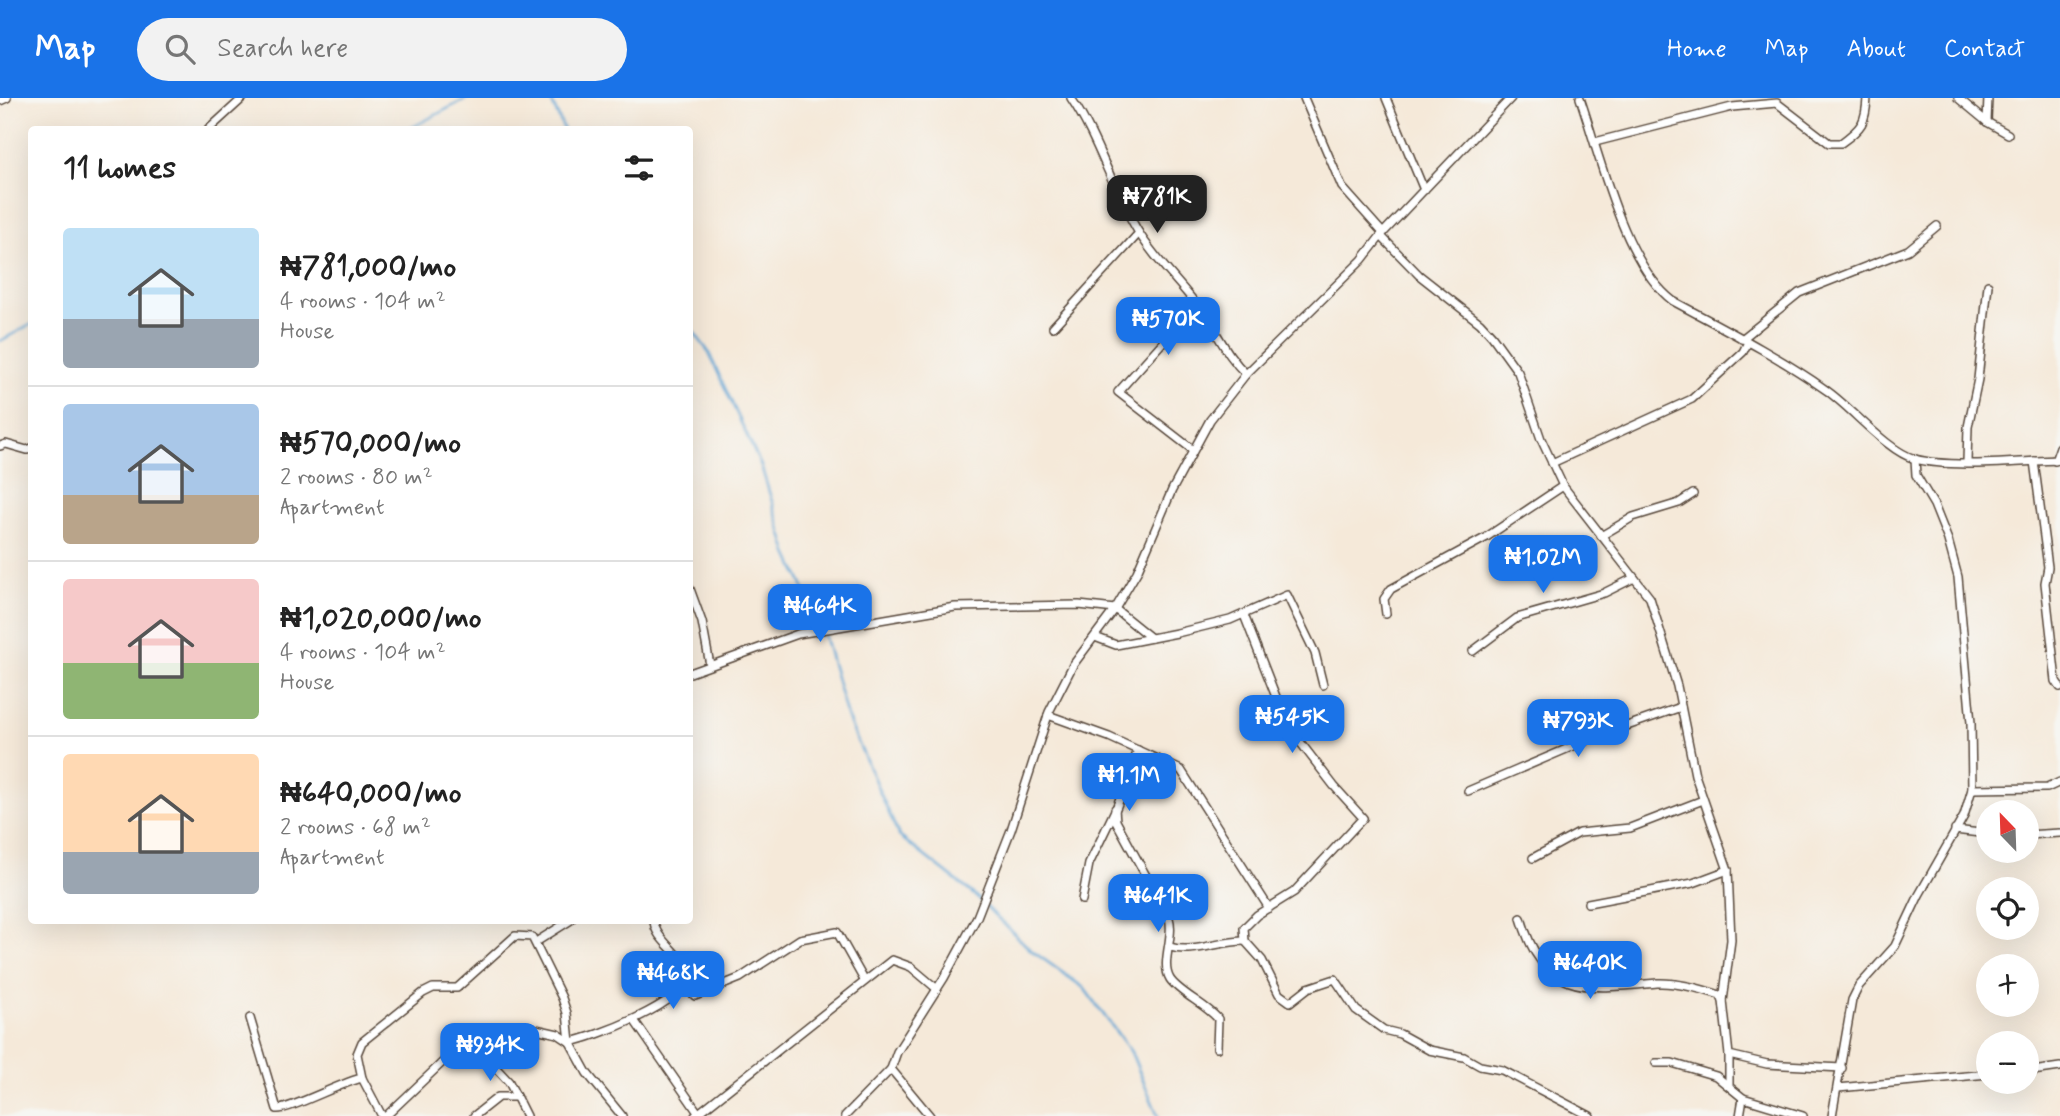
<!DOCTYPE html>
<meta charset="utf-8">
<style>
:root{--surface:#fff;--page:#f2f2f2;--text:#222;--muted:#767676;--line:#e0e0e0;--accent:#1a73e8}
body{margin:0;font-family:Mynerve,sans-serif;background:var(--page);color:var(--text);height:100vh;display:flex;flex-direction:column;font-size:26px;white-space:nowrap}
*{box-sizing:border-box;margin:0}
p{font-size:23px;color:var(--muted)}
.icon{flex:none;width:38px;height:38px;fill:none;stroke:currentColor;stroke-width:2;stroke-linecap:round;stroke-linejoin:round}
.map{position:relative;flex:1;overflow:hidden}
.panel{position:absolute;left:28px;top:28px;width:665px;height:798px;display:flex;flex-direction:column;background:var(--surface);border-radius:7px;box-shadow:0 7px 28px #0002}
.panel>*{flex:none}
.needle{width:46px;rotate:337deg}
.controls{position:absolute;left:1976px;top:702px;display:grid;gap:14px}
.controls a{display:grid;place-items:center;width:63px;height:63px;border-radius:50%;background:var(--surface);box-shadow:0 7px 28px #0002;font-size:35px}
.price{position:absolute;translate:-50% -60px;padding:0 16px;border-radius:14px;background:var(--accent);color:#fff;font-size:23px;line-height:46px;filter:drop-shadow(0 2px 4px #0008)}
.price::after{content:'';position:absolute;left:50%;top:42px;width:21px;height:16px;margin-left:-10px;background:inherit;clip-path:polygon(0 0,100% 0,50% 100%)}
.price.current{background:#222;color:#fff}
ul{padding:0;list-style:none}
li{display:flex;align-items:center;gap:21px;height:175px;padding:0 35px}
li+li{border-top:2px solid var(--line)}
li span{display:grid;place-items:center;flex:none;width:196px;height:140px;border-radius:7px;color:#555}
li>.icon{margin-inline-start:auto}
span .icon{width:84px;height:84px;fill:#fffc;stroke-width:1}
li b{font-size:30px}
h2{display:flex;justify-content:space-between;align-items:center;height:84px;padding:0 35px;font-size:30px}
header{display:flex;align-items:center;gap:42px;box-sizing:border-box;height:98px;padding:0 35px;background:var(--accent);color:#fff}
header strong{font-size:33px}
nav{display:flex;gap:38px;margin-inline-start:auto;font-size:24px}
.search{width:490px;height:63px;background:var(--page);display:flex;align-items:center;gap:18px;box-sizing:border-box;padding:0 24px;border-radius:38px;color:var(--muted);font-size:26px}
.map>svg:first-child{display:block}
</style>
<header>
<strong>Map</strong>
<div class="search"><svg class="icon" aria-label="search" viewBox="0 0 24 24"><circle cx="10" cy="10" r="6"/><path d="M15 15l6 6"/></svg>Search here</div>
<nav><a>Home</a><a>Map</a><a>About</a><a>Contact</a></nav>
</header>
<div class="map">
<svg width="2060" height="1018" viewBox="0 0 2060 1018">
<rect width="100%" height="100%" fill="#f6f6f2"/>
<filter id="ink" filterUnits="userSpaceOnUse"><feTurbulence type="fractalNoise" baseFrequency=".0143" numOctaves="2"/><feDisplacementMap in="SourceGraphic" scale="14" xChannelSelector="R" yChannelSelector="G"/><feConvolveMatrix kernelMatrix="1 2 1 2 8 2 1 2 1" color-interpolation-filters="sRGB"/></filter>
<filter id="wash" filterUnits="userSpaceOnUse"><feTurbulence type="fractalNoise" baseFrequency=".00686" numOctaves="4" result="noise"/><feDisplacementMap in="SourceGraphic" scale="28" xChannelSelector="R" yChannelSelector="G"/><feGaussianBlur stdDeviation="1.57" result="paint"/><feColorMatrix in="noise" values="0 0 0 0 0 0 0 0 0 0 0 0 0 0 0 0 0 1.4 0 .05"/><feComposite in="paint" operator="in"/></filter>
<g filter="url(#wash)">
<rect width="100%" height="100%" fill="#f5e9d9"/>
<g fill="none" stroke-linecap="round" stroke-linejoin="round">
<g stroke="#5fa4d4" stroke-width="2.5">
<path d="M550 0 564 32"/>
<path d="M407 32 468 0"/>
<path d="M690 229 708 253 761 368 788 455 822 529 847 619 899 738 972 795 1032 853 1084 890 1131 954 1158 1018"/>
<path d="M0 243 32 226"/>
</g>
</g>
</g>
<g filter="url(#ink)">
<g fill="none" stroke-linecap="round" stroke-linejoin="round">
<defs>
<g id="street">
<path d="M1071 0C1099 42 1112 91 1139 135 1155 161 1177 182 1196 206 1215 228 1224 255 1246 276"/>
<path d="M1304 0 1342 89 1383 135"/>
<path d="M1386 0 1424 92"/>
<path d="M1580 0C1600 58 1624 166 1673 203 1725 231 1778 258 1826 292 1852 310 1887 353 1915 361 1952 371 2020 363 2060 362"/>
<path d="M1958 0 1987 24 2008 36"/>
<path d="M0 3 7 0"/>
<path d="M1987 24 1988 0"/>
<path d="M208 32 243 0"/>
<path d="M1595 44 1732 9 1777 5 1829 45H1841C1862 30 1866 24 1867 0"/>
<path d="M1381 138 1419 177 1480 225 1492 238 1518 274 1541 341 1563 388 1650 500 1677 588 1695 677 1728 772 1731 842 1723 903 1729 957 1767 966 1842 970"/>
<path d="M1053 229 1139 135"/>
<path d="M1742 241 1799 195 1908 152 1937 128"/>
<path d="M0 348 6 346 27 352 32 350"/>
<path d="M1193 352 1118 294 1197 206"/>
<path d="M2034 363 2048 469 2045 485 2056 583 2060 589"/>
<path d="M2055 363 2060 349"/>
<path d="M1967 364 1968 329 1978 281 1988 187"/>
<path d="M1552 365 1692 301 1743 254 1748 244"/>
<path d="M1601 438 1633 419 1679 405 1693 396"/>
<path d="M690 491 702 524 710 567"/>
<path d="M1386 516 1384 501 1391 491 1485 440 1563 388"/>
<path d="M1244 517 1287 627 1334 688 1363 720 1294 794 1257 817 1244 830 1245 843 1262 862 1279 896 1290 904 1308 890 1335 881 1356 912 1384 932 1400 936 1429 952 1464 959 1480 968 1502 972 1590 1018"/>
<path d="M1095 539 1116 547 1177 535 1230 522 1287 497 1315 555 1323 587"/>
<path d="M1473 553 1517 520 1604 495 1634 480"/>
<path d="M690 575 798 536 955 509 1079 507 1115 511 1151 540"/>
<path d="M1048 617 1109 639 1181 672 1269 810"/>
<path d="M1972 691 2047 690 2060 684"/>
<path d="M1468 693 1590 641 1681 609"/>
<path d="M1115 711 1116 723 1169 820C1175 838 1160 865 1170 881 1179 895 1207 907 1218 921L1217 950"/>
<path d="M1955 732 1988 736"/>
<path d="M2026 737 2060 735"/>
<path d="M1533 760 1579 735 1630 730 1703 702"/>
<path d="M1082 802 1089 766 1117 708 1138 652"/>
<path d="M1588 805 1693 785 1728 772"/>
<path d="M1521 820C1544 900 1589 891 1657 885 1677 884 1702 891 1720 897L1723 903"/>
<path d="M536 844 571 822"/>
<path d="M1170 849C1193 856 1219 843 1245 843"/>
<path d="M684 888 695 898 740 880 800 841 837 834 864 882"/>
<path d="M250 920 277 1011C287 1013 345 983 362 980L382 1018"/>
<path d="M634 922 699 1016"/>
<path d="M469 941 509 984 526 1018"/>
<path d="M1656 965H1672L1716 978 1743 1000 1803 1018"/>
<path d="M891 971 930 1018"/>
<path d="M2026 974 2060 969"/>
<path d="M362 980 357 956 362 944 423 895 433 890H457L515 838 532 839 562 900 567 915 570 944 587 975 622 1018"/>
<path d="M1729 988V957"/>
<path d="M1838 990 1988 976"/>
<path d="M386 1018 467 941 527 929 558 936 570 944C593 940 686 905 686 879 686 855 654 844 654 822"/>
<path d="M474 1018 498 999H516"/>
<path d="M695 1018 892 862 911 869 937 891"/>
<path d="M845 1018 891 971 897 954 944 880 977 819 1011 732 1049 614 1073 567 1115 511 1137 474 1172 392 1210 322 1246 276 1362 162 1383 135 1511 0"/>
<path d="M1740 1018 1743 1000"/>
<path d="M1832 1018 1852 902 1859 888 1895 848 1919 797 1964 718 1972 691 1971 625 1958 479 1948 442 1934 407 1916 377 1915 361"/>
</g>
</defs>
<use href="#street" stroke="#57473a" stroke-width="10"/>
<use href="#street" stroke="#fff" stroke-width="7"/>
</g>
</g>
</svg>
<div class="controls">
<a><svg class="needle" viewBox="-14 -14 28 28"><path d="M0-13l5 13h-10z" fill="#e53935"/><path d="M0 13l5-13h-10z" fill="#767676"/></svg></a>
<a><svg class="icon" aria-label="locate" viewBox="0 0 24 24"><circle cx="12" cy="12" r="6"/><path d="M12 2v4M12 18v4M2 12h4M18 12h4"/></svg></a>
<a>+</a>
<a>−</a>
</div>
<b class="price current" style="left:1157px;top:137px">₦781K</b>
<b class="price" style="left:1168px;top:259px">₦570K</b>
<b class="price" style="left:1543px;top:497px">₦1.02M</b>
<b class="price" style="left:820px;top:546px">₦464K</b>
<b class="price" style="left:1292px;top:657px">₦545K</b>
<b class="price" style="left:1578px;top:661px">₦793K</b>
<b class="price" style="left:1129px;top:715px">₦1.1M</b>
<b class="price" style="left:1158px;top:836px">₦641K</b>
<b class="price" style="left:1590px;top:903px">₦640K</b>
<b class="price" style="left:673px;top:913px">₦468K</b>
<b class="price" style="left:490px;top:985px">₦934K</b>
<section class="panel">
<h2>11 homes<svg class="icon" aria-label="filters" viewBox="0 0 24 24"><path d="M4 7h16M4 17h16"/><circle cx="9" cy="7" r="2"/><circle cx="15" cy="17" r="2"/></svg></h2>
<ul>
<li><span style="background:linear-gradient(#bfe0f5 65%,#9aa5b1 0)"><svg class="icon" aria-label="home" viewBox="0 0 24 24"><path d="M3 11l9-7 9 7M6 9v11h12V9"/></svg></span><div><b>₦781,000/mo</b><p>4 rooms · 104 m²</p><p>House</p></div></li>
<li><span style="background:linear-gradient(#a9c7e8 65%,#b9a48a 0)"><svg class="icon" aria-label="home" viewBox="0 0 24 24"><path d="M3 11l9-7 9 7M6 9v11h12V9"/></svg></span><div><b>₦570,000/mo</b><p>2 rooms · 80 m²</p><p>Apartment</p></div></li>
<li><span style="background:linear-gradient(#f6c9c9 60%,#8fb573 0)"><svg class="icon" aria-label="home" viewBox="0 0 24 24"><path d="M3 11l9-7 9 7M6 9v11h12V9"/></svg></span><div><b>₦1,020,000/mo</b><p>4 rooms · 104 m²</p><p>House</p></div></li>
<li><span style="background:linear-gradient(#ffd9b3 70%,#9aa5b1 0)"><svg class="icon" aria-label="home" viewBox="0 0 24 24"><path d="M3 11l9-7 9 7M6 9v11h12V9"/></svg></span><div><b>₦640,000/mo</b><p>2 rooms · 68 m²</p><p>Apartment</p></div></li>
</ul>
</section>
</div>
